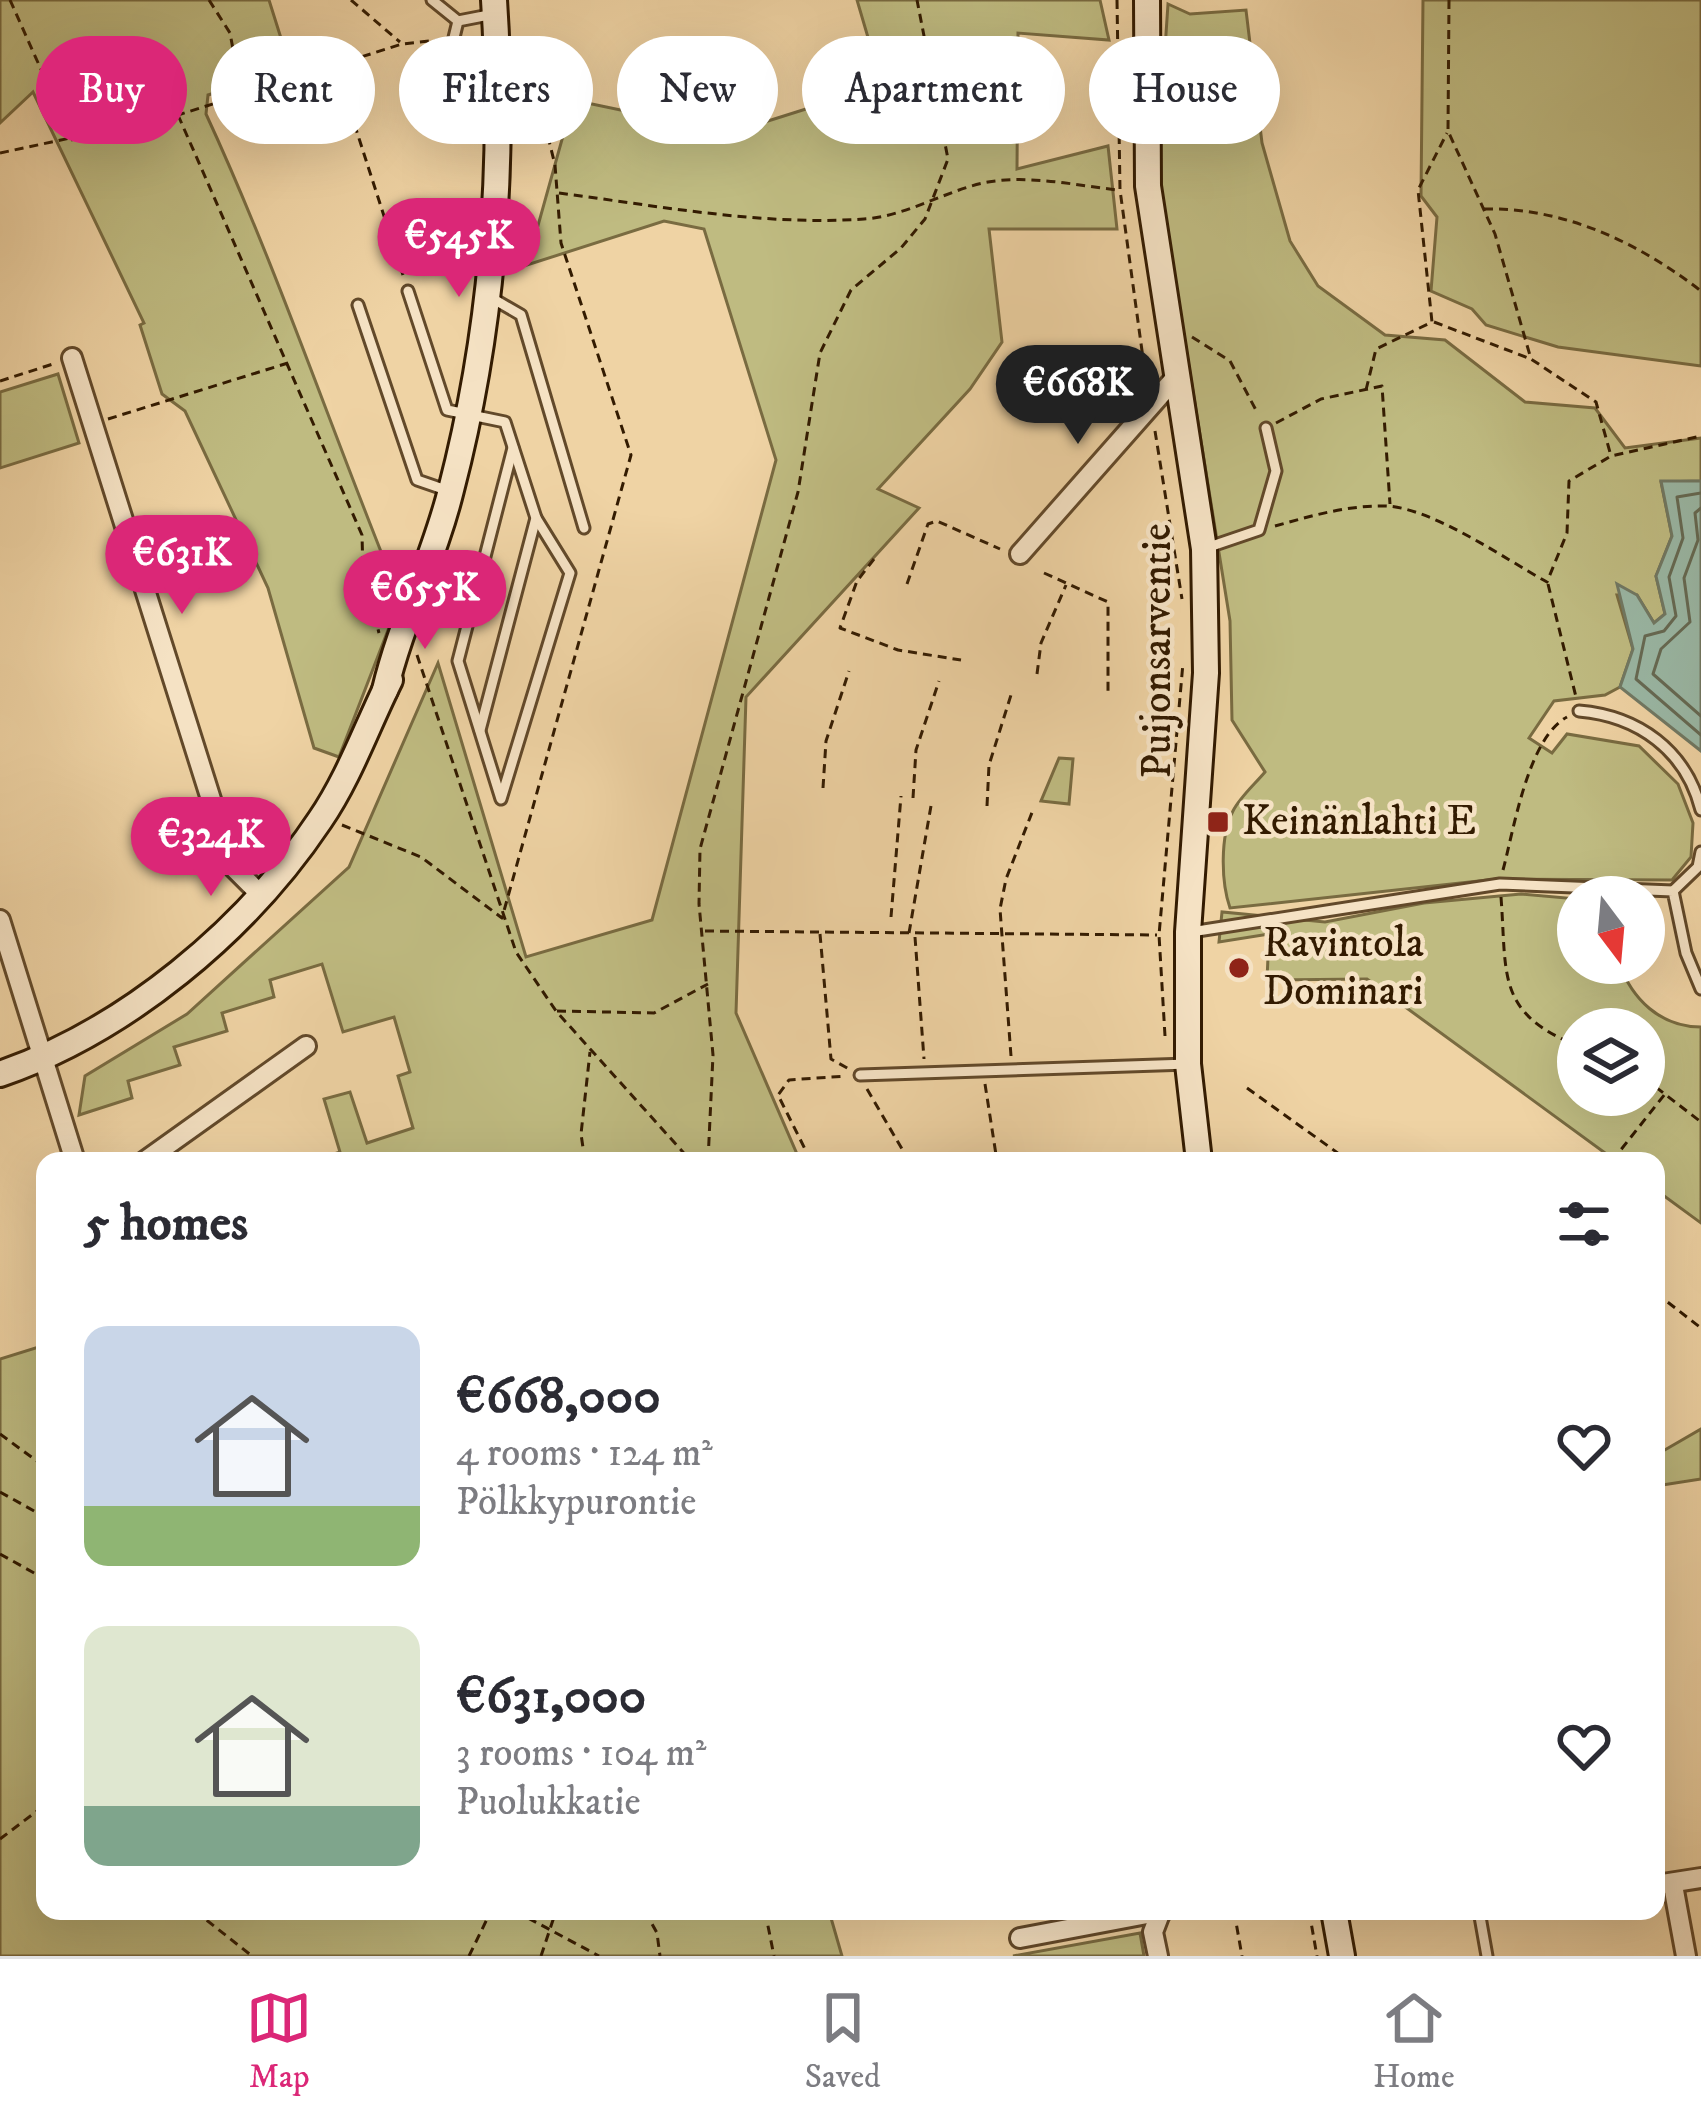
<!DOCTYPE html>
<meta charset="utf-8">
<style>
:root{--surface:#fff;--page:#f2f2f3;--text:#2b2b33;--muted:#7c7c81;--line:#e1e1e2;--accent:#db2777}
body{margin:0;font-family:"IM FELL DW Pica",serif;background:var(--page);color:var(--text);height:100vh;display:flex;flex-direction:column;font-size:45px;white-space:nowrap}
*{box-sizing:border-box;margin:0}
p{font-size:39px;color:var(--muted)}
.icon{flex:none;width:66px;height:66px;fill:none;stroke:currentColor;stroke-width:2;stroke-linecap:round;stroke-linejoin:round}
.map{position:relative;flex:1;overflow:hidden}
.sheet{position:absolute;left:36px;top:1152px;width:1629px;height:768px;display:flex;flex-direction:column;background:var(--surface);border-radius:24px;box-shadow:0 12px 48px #0002}
.sheet>*{flex:none}
.banner{position:absolute;left:36px;top:36px;width:1629px;height:108px;display:flex;gap:24px}
.needle{width:78px;rotate:164deg}
.fabs{position:absolute;left:1557px;top:876px;display:grid;gap:24px}
.fabs a{display:grid;place-items:center;width:108px;height:108px;border-radius:50%;background:var(--surface);box-shadow:0 12px 48px #0002;font-size:60px}
.price{position:absolute;translate:-50% -102px;padding:0 27px;border-radius:42px;background:var(--accent);color:#fff;font-size:39px;line-height:78px;filter:drop-shadow(0 3px 6px #0008)}
.price::after{content:'';position:absolute;left:50%;top:72px;width:36px;height:27px;margin-left:-18px;background:inherit;clip-path:polygon(0 0,100% 0,50% 100%)}
.price.on{background:#222;color:#fff}
ul{padding:0;list-style:none}
li{display:flex;align-items:center;gap:36px;height:300px;padding:0 48px}
li span{display:grid;place-items:center;flex:none;width:336px;height:240px;border-radius:24px;color:#555}
li>.icon{margin-inline-start:auto}
span .icon{width:144px;height:144px;fill:#fffc;stroke-width:1}
li b{font-size:51px}
h2{display:flex;justify-content:space-between;align-items:center;height:144px;padding:0 48px;font-size:51px}
.pill{padding:0 42px;border-radius:54px;background:var(--surface);box-shadow:0 12px 48px #0002;font-size:42px;line-height:108px}
.pill.on{background:var(--accent);color:#fff}
.menu{display:flex;justify-content:space-around;align-items:center;height:168px;border-top:3px solid var(--line);background:var(--surface);font-size:33px;color:var(--muted)}
.menu a{display:grid;justify-items:center;gap:6px}
.menu .on{color:var(--accent)}
.map>svg:first-child{display:block}
</style>
<div class="map">
<svg width="1701" height="1956" viewBox="0 0 1701 1956">
<rect width="100%" height="100%" fill="#efd3a4"/>
<filter id="stains"><feTurbulence type="fractalNoise" baseFrequency=".00167" numOctaves="4"/><feColorMatrix values="0 0 0 0 .2 0 0 0 0 .09 0 0 0 0 .02 0 0 0 .5 -.17"/></filter>
<radialGradient id="worn" r=".72"><stop offset=".6" stop-color="#630" stop-opacity="0"/><stop offset="1" stop-color="#630" stop-opacity=".3"/></radialGradient>
<g fill="#bfbb81" stroke="#796b41" stroke-width="3" fill-rule="evenodd">
<path d="M0 0H269L291 70 208 95 206 114C279 272 334 438 400 599L339 757 314 748 268 588 185 411 162 394 140 325 144 323 33 92 0 123Z"/>
<path d="M857 0H1100L1109 40 1018 33 1017 169 1108 146 1117 229H989L1002 342 970 389 878 489 919 508 746 697 736 1013 800 1161H314L340 1152 324 1099 350 1092 367 1143 413 1128 398 1076 410 1072 394 1017 343 1032 322 964 270 980 274 997 222 1013 227 1031 174 1047 180 1065 128 1081 132 1098 79 1115 85 1076 187 1014 349 867 438 663 526 957 652 920 776 460 704 229 664 221 527 265 573 100 730 133 882 85Z"/>
<path d="M1423 0H1701V366L1558 347 1486 325 1472 309 1431 291 1437 217 1421 196Z"/>
<path d="M1168 4 1190 14 1246 10 1262 143 1290 241 1318 286 1385 335 1445 340 1525 402 1595 408 1625 448 1701 438V481L1661 482 1672 536 1656 576 1665 614 1654 623 1637 595H1617L1633 649 1620 687 1605 695 1554 701 1529 738 1552 753 1567 734 1639 746 1678 784 1693 823 1691 857 1672 880 1497 879 1230 908C1221 882 1220 836 1233 811 1240 797 1255 784 1265 772L1232 720 1230 621 1157 168Z"/>
<path d="M58 374 79 443 0 468V392Z"/>
<path d="M1059 758 1073 759 1069 804 1041 801Z"/>
<path d="M1521 894 1578 899V963H1619C1632 999 1660 1027 1701 1027V1223L1656 1190V1161H1616L1367 979 1267 980 1269 934 1219 942 1222 912 1325 922 1424 903ZM1578 1029H1644V1095H1578Z"/>
<path d="M45 1345V1911H829L842 1956H0V1359Z"/>
<path d="M1701 1429V1479L1656 1486V1455Z"/>
<path d="M1140 1933 1144 1956H1013Z"/>
</g>
<path fill="#9ab8a6" stroke="#717964" stroke-width="3" d="M1661 481H1701V751L1620 687 1633 649 1617 584 1637 595 1654 623 1665 614 1656 576 1672 536Z"/>
<g fill="none" stroke-linecap="round" stroke-linejoin="round">
<g stroke="#666a54" stroke-width="3">
<path d="M1701 493 1677 497 1683 538 1669 577 1676 616 1664 631 1645 636 1636 679 1701 735"/>
<path d="M1701 508 1695 513 1698 540 1684 578 1690 622 1661 649 1653 674 1701 716"/>
</g>
<defs>
<g id="lane">
<path d="M432 0 458 21"/>
<path d="M457 103 450 54 458 21 494 14"/>
<path d="M408 291 447 410 505 422 536 518 480 730"/>
<path d="M490 297 521 315 584 528"/>
<path d="M358 305 417 480 446 490"/>
<path d="M513 448 458 661 501 799 570 573 536 518"/>
<path d="M1209 547 1259 530 1276 471 1266 428"/>
<path d="M1579 711C1638 716 1686 750 1701 810"/>
<path d="M1673 891 1698 867 1701 852"/>
<path d="M1191 932 1500 884 1673 891 1686 953 1701 989"/>
<path d="M860 1075 1188 1064"/>
<path d="M1479 1911 1487 1956"/>
</g>
<g id="street">
<path d="M72 358 232 866 260 894"/>
<path d="M1020 554 1177 376"/>
<path d="M0 920 75 1161"/>
<path d="M145 1161 306 1046"/>
<path d="M1656 1885 1701 1878"/>
<path d="M1673 1885 1686 1956"/>
<path d="M1020 1938 1163 1911"/>
<path d="M1158 1956 1153 1932 1161 1911"/>
</g>
<g id="secondary">
<path d="M1147 0 1148 186 1204 549 1206 673 1188 932V1064L1199 1161"/>
<path d="M385 690C401 622 434 559 451 490 493 329 505 166 494 0"/>
<path d="M0 1074C125 1031 246 931 320 820 349 778 367 726 390 680"/>
<path d="M1334 1911 1342 1956"/>
</g>
</defs>
<use href="#lane" stroke="#62492a" stroke-width="15"/>
<use href="#street" stroke="#62492a" stroke-width="24"/>
<use href="#secondary" stroke="#331b01" stroke-width="30"/>
<g stroke="#331b01" stroke-width="3" stroke-dasharray="9 6" stroke-linecap="butt">
<path d="M10 0 73 141"/>
<path d="M209 0 230 33 241 92"/>
<path d="M351 0 400 42"/>
<path d="M1117 0 1120 190 1146 380"/>
<path d="M1449 0 1448 131 1495 234 1531 359 1596 402 1611 456"/>
<path d="M336 67 403 275"/>
<path d="M178 115 362 535 363 573 379 633"/>
<path d="M0 153 178 115 402 44 439 40"/>
<path d="M559 193C659 206 763 226 864 219 908 216 946 190 988 182 1030 175 1075 185 1117 190"/>
<path d="M1484 209C1564 207 1639 243 1701 291"/>
<path d="M1434 322 1531 359"/>
<path d="M1192 337 1230 361 1258 414"/>
<path d="M0 381 53 364"/>
<path d="M1366 390 1376 349 1432 322 1418 190 1447 133"/>
<path d="M108 419 288 363"/>
<path d="M1276 423 1321 399 1382 386 1390 504"/>
<path d="M1155 431 1182 599"/>
<path d="M1275 526C1311 516 1348 505 1386 506 1433 508 1505 559 1547 582L1567 533 1569 481 1611 456 1701 436"/>
<path d="M874 559 857 581 840 628 898 650 961 660"/>
<path d="M1044 573 1108 602V695"/>
<path d="M907 584 928 524 937 521 1000 549"/>
<path d="M1548 584 1576 697"/>
<path d="M417 655 516 952 556 1011 691 1161"/>
<path d="M1037 674 1041 643 1066 585"/>
<path d="M823 788 826 741 849 671"/>
<path d="M913 798 916 750 939 681"/>
<path d="M987 806 989 765 1011 695"/>
<path d="M342 825 421 857 502 918 631 455 561 243 555 165 531 68 520 52"/>
<path d="M1503 870C1514 829 1528 738 1567 717"/>
<path d="M1501 897C1507 976 1496 1013 1578 1046"/>
<path d="M891 917 901 796"/>
<path d="M705 931 1157 935"/>
<path d="M909 933 932 800"/>
<path d="M820 934 831 1059 849 1069"/>
<path d="M915 937 924 1059"/>
<path d="M557 1011 654 1013 708 984"/>
<path d="M1165 1036 1159 935 1183 663"/>
<path d="M1011 1056 1000 909 1006 879 1033 810"/>
<path d="M1644 1078 1701 1122"/>
<path d="M985 1084 997 1161"/>
<path d="M1247 1088 1349 1161"/>
<path d="M867 1089 909 1161"/>
<path d="M585 1161 581 1134 590 1052"/>
<path d="M708 1161 713 1055 699 904 700 849 798 492 820 353 851 290 901 248 925 219 948 159 917 0"/>
<path d="M811 1161 778 1095 789 1080 846 1076"/>
<path d="M1463 1161H1507"/>
<path d="M1612 1161 1665 1094"/>
<path d="M1656 1293 1701 1328"/>
<path d="M0 1434 45 1467"/>
<path d="M0 1492 45 1517"/>
<path d="M0 1554 45 1579"/>
<path d="M0 1839 45 1805"/>
<path d="M195 1911 252 1956"/>
<path d="M515 1911 599 1956"/>
<path d="M645 1911 657 1933 660 1956"/>
<path d="M765 1911 774 1956"/>
<path d="M1234 1911 1242 1956"/>
<path d="M1309 1911 1317 1956"/>
<path d="M469 1956 491 1911"/>
<path d="M541 1956 556 1911"/>
</g>
<use href="#lane" stroke="#f5e2c4" stroke-width="9"/>
<use href="#street" stroke="#f5e2c4" stroke-width="18"/>
<use href="#secondary" stroke="#f5e2c4" stroke-width="24"/>
</g>
<g fill="#8f2418" stroke="#f5e2c4" stroke-width="4.5">
<rect x="1206" y="810" width="24" height="24" rx="6"/>
<circle cx="1239" cy="968" r="12"/>
</g>
<g text-anchor="middle" dominant-baseline="central" stroke-width="9" stroke-linejoin="round" paint-order="stroke">
<g font-size="42" fill="#331b01" stroke="#f5e2c4">
<text transform="translate(1158 651) rotate(-90)">Puijonsarventie</text>
</g>
<g font-size="42" fill="#331b01" stroke="#f5e2c4" text-anchor="start">
<text x="1242" y="822">Keinänlahti E</text>
<text x="1263" y="944">Ravintola<tspan x="1263" dy="48">Dominari</tspan></text>
</g>
</g>
<rect width="100%" height="100%" filter="url(#stains)"/>
<rect width="100%" height="100%" fill="url(#worn)"/>
</svg>
<div class="fabs">
<a><svg class="needle" viewBox="-14 -14 28 28"><path d="M0-13l5 13h-10z" fill="#e53935"/><path d="M0 13l5-13h-10z" fill="#7c7c81"/></svg></a>
<a><svg class="icon" aria-label="layers" viewBox="0 0 24 24"><path d="M12 4l9 5-9 5-9-5zM3 14l9 5 9-5"/></svg></a>
</div>
<b class="price" style="left:459px;top:300px">€545K</b>
<b class="price on" style="left:1078px;top:447px">€668K</b>
<b class="price" style="left:182px;top:617px">€631K</b>
<b class="price" style="left:425px;top:652px">€655K</b>
<b class="price" style="left:211px;top:899px">€324K</b>
<div class="banner">
<a class="pill on">Buy</a>
<a class="pill">Rent</a>
<a class="pill">Filters</a>
<a class="pill">New</a>
<a class="pill">Apartment</a>
<a class="pill">House</a>
</div>
<section class="sheet">
<h2>5 homes<svg class="icon" aria-label="filters" viewBox="0 0 24 24"><path d="M4 7h16M4 17h16"/><circle cx="9" cy="7" r="2"/><circle cx="15" cy="17" r="2"/></svg></h2>
<ul>
<li><span style="background:linear-gradient(#c9d6e8 75%,#8fb573 0)"><svg class="icon" aria-label="home" viewBox="0 0 24 24"><path d="M3 11l9-7 9 7M6 9v11h12V9"/></svg></span><div><b>€668,000</b><p>4 rooms · 124 m²</p><p>Pölkkypurontie</p></div><svg class="icon" aria-label="heart" viewBox="0 0 24 24"><path d="M12 20l-8-8c-3-5 5-10 8-4 3-6 11-1 8 4z"/></svg></li>
<li><span style="background:linear-gradient(#dfe7d0 75%,#7fa58c 0)"><svg class="icon" aria-label="home" viewBox="0 0 24 24"><path d="M3 11l9-7 9 7M6 9v11h12V9"/></svg></span><div><b>€631,000</b><p>3 rooms · 104 m²</p><p>Puolukkatie</p></div><svg class="icon" aria-label="heart" viewBox="0 0 24 24"><path d="M12 20l-8-8c-3-5 5-10 8-4 3-6 11-1 8 4z"/></svg></li>
</ul>
</section>
</div>
<nav class="menu">
<a class="on"><svg class="icon" aria-label="map" viewBox="0 0 24 24"><path d="M3 6l6-2 6 2 6-2v14l-6 2-6-2-6 2zM9 4v14M15 6v14"/></svg>Map</a>
<a><svg class="icon" aria-label="saved" viewBox="0 0 24 24"><path d="M7 4h10v16l-5-4-5 4z"/></svg>Saved</a>
<a><svg class="icon" aria-label="home" viewBox="0 0 24 24"><path d="M3 11l9-7 9 7M6 9v11h12V9"/></svg>Home</a>
</nav>
